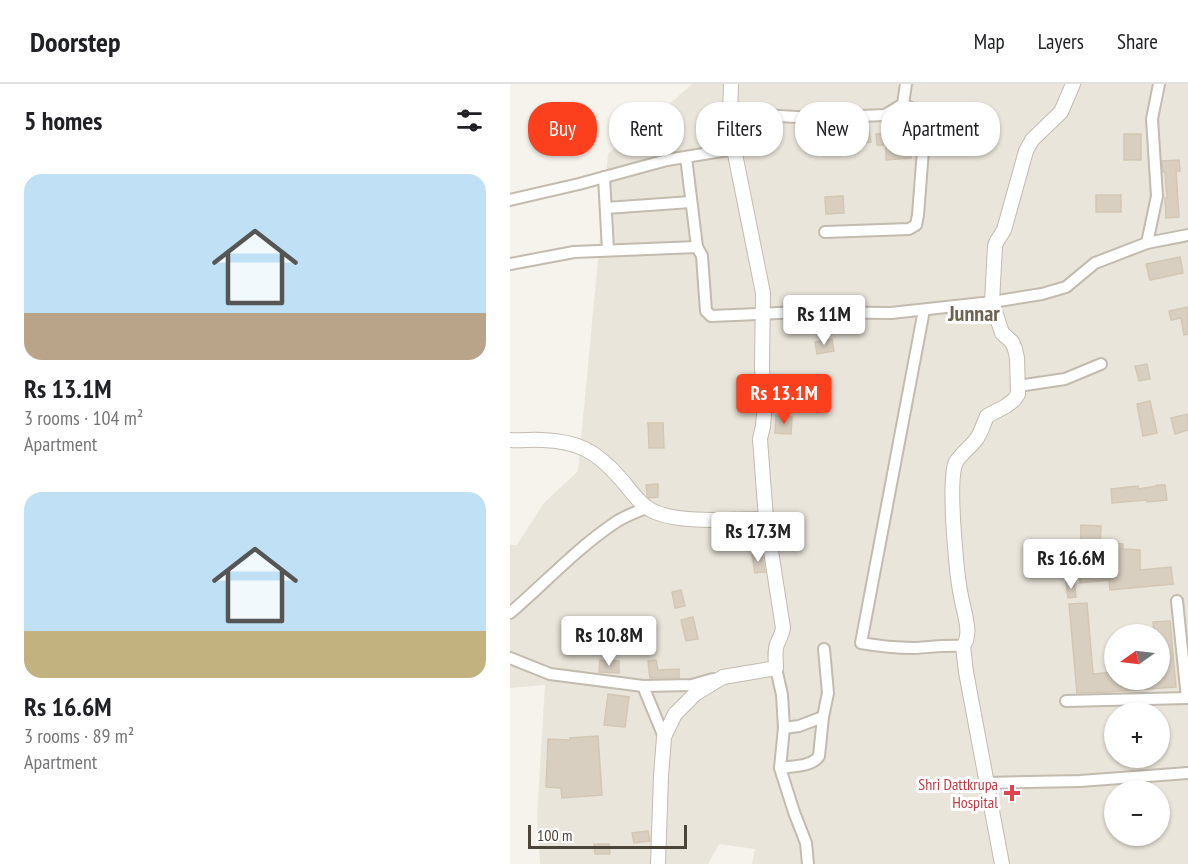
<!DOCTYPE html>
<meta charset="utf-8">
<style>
:root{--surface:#fff;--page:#f6f6f6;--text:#202124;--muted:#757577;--line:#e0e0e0;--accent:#fc3f1d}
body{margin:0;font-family:"PT Sans Narrow",sans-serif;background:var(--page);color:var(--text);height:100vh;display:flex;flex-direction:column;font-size:22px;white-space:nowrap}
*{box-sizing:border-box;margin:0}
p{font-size:20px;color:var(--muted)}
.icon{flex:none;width:33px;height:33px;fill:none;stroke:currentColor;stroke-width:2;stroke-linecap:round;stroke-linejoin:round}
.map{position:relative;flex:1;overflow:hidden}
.sheet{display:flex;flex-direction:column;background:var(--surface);width:510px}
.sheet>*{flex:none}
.hud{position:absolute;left:18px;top:18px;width:570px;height:54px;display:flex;gap:12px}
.needle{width:39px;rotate:256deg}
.controls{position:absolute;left:594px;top:540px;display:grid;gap:12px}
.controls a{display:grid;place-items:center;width:66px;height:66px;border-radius:50%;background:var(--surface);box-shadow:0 2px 4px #0004;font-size:30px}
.scale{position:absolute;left:18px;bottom:15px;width:159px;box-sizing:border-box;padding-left:6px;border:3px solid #4b4439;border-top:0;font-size:16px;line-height:21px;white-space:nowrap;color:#4b4439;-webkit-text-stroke:4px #fff;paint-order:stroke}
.price{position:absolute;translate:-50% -51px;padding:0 14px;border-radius:6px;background:#fff;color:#222;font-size:20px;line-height:39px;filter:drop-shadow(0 2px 3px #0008)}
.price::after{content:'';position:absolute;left:50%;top:36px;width:18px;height:14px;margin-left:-9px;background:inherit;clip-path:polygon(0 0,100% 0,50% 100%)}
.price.selected{background:var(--accent);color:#fff}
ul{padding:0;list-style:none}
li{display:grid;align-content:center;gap:12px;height:318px;padding:0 24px}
li span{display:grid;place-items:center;height:186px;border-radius:18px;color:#555}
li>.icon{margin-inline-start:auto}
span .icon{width:108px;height:108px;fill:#fffc;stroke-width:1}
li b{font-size:26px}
h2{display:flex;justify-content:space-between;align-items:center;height:72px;padding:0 24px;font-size:26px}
.chip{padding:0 21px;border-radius:24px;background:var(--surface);box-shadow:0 2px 4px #0004;font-size:21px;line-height:54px}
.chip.selected{background:var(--accent);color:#fff}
header{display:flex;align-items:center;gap:36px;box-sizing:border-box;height:84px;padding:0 30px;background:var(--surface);border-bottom:2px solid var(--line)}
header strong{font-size:28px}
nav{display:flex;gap:33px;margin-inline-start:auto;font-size:21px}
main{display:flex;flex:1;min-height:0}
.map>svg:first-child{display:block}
</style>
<header>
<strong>Doorstep</strong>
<nav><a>Map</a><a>Layers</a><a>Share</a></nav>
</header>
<main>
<section class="sheet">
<h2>5 homes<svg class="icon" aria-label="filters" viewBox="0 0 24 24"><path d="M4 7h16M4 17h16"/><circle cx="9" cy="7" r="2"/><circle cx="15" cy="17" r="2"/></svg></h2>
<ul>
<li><span style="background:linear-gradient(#bfe0f5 75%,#b9a48a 0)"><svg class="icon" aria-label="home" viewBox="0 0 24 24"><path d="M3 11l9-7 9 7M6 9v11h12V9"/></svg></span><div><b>Rs 13.1M</b><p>3 rooms · 104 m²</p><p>Apartment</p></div></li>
<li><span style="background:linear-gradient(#bfe0f5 75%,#c2b280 0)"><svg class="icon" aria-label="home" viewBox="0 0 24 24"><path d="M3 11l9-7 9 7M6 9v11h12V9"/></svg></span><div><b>Rs 16.6M</b><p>3 rooms · 89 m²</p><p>Apartment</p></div></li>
</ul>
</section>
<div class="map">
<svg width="678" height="780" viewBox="0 0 678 780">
<rect width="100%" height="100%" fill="#f6f3ec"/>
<path fill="#eae5da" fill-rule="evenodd" d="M182 0H678V780H242L245 765 209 760 198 780H30L27 733 35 601 0 604V461H7L33 420 68 387 98 70 135 38 156 23ZM604 550H650V596H604ZM604 628H650V674H604ZM604 706H650V752H604Z"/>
<g fill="#d8cfc1" stroke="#d3c7b4" stroke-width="1.5">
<path d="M403 42 405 59H400L401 74 376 76V61H367L366 50 389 48 388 43Z"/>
<path d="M359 47 361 58 346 60 345 58 331 60 329 51Z"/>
<rect x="614" y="50" width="17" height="26"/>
<path d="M669 76 670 87H666L669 133 656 134 655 114H657L655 88H653L652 77Z"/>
<rect x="586" y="111" width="25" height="17"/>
<path d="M333 112 334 129 316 130 315 113Z"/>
<path d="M670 173 673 189 640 196 636 180Z"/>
<path d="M678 223V250L674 251 671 234 661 236 659 227Z"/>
<path d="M322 255 324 267 307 270 305 258Z"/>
<path d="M637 280 640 295 629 297 625 282Z"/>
<path d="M640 317 647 349 633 352 627 320Z"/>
<path d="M678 330V346L665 350 661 334Z"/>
<path d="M266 332 282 333 281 350 265 349Z"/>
<path d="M138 339H153L154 364H139Z"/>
<path d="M148 400V413L139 414 137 411 136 401Z"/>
<path d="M647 401H655L657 416 637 418V416L602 419 601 405 628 402V405L647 402Z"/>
<path d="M571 441 591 442 590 459 613 460V465L630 466V486L661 483 663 500 600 506 599 496 570 499Z"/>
<path d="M252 470 255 488 245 489 242 471Z"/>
<path d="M564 497 566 513 558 514 556 498Z"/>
<path d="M171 506 175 522 165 524 162 508Z"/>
<path d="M577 519 583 590 604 588V596H650V550H644L643 538 660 537 666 603 598 608 567 609 559 520Z"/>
<path d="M183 533 188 555 176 557 171 536Z"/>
<path d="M90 576 109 577V589L89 588Z"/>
<path d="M146 576 148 586 169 585V594H140L138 577Z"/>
<path d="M98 610 119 613 115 643 94 641Z"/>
<path d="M88 652 92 711 52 714 51 704 36 703 38 655 61 656 60 654Z"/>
<path d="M138 747 140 757 124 759 122 749Z"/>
<path d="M84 760H99L100 770H85Z"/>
</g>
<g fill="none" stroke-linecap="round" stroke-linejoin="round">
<defs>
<g id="minor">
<path d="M220 32 253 31 303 34 375 31 393 20 396 0"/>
<path d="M176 73 187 163"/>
<path d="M94 93 98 166"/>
<path d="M0 116 69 100 157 76 224 65"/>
<path d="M96 124 181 118"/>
<path d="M315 148 399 145 406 141 408 131 414 53 412 37 405 26 393 20"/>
<path d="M637 159 647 112 642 35 649 0"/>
<path d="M0 180 64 168 187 163 192 172 196 227 201 232 291 228 381 229 482 218 532 210 556 203 585 179 637 159 678 151"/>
<path d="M414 226 351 559C368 562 386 564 404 564 420 563 436 561 453 562"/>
<path d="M508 302 555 295 591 280"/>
<path d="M667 517 677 614"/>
<path d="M0 529C35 499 67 464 106 438 115 432 126 428 136 424"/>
<path d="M0 574 40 590 133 602 154 653"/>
<path d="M266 584 272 611 274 644 270 684C282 682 302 683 309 672L313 633 318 609 314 565"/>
<path d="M133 602 182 601 203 595"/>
<path d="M556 617 678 614"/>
<path d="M274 644 289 642 313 633"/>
<path d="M270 684 284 728 296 759 298 780"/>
<path d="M476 699 570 697 678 689"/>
</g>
<g id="tertiary">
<path d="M0 356C11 357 22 355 32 356 67 357 86 367 109 393 120 405 130 422 145 428 173 440 224 435 256 435"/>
<path d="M148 780 151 692 154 653 165 630 185 610 213 593 266 584C266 576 264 565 268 558 270 553 272 551 273 544L256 435 250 355 253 342 254 330 252 282 253 209 224 65 220 32 221 0"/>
<path d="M492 780 456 588 453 562C463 550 453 526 451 512 449 503 448 494 447 485 445 464 438 395 446 378 450 371 459 364 465 357 471 350 473 341 477 332L496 322 504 316 508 310 507 274 505 265 502 258 492 249 482 218 485 162 487 157 494 146 516 67 522 56 551 28 563 0"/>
</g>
</defs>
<use href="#minor" stroke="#c2bbae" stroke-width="14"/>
<use href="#tertiary" stroke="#c2bbae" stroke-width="16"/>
<use href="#minor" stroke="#fff" stroke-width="10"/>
<use href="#tertiary" stroke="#fff" stroke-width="14"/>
</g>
<path fill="#e0444e" stroke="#fff" stroke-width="2" d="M499 700h6v6h6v6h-6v6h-6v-6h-6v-6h6z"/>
<g text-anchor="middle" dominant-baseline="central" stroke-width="6" stroke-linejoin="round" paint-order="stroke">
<g font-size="16" fill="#be3a42" stroke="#fff" text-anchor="end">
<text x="488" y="700">Shri Dattkrupa<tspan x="488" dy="18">Hospital</tspan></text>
</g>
<g font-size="22" font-weight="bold" fill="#6e6250" stroke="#fff">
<text x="464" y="229">Junnar</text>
</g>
</g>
</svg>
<div class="controls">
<a><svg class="needle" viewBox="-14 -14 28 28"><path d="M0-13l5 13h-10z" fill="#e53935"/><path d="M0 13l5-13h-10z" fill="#757577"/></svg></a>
<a>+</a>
<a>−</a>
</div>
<div class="scale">100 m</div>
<b class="price" style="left:314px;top:262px">Rs 11M</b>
<b class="price selected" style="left:274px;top:341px">Rs 13.1M</b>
<b class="price" style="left:248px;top:479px">Rs 17.3M</b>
<b class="price" style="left:561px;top:506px">Rs 16.6M</b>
<b class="price" style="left:99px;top:583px">Rs 10.8M</b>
<div class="hud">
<a class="chip selected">Buy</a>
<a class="chip">Rent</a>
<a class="chip">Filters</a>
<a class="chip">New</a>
<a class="chip">Apartment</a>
</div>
</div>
</main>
